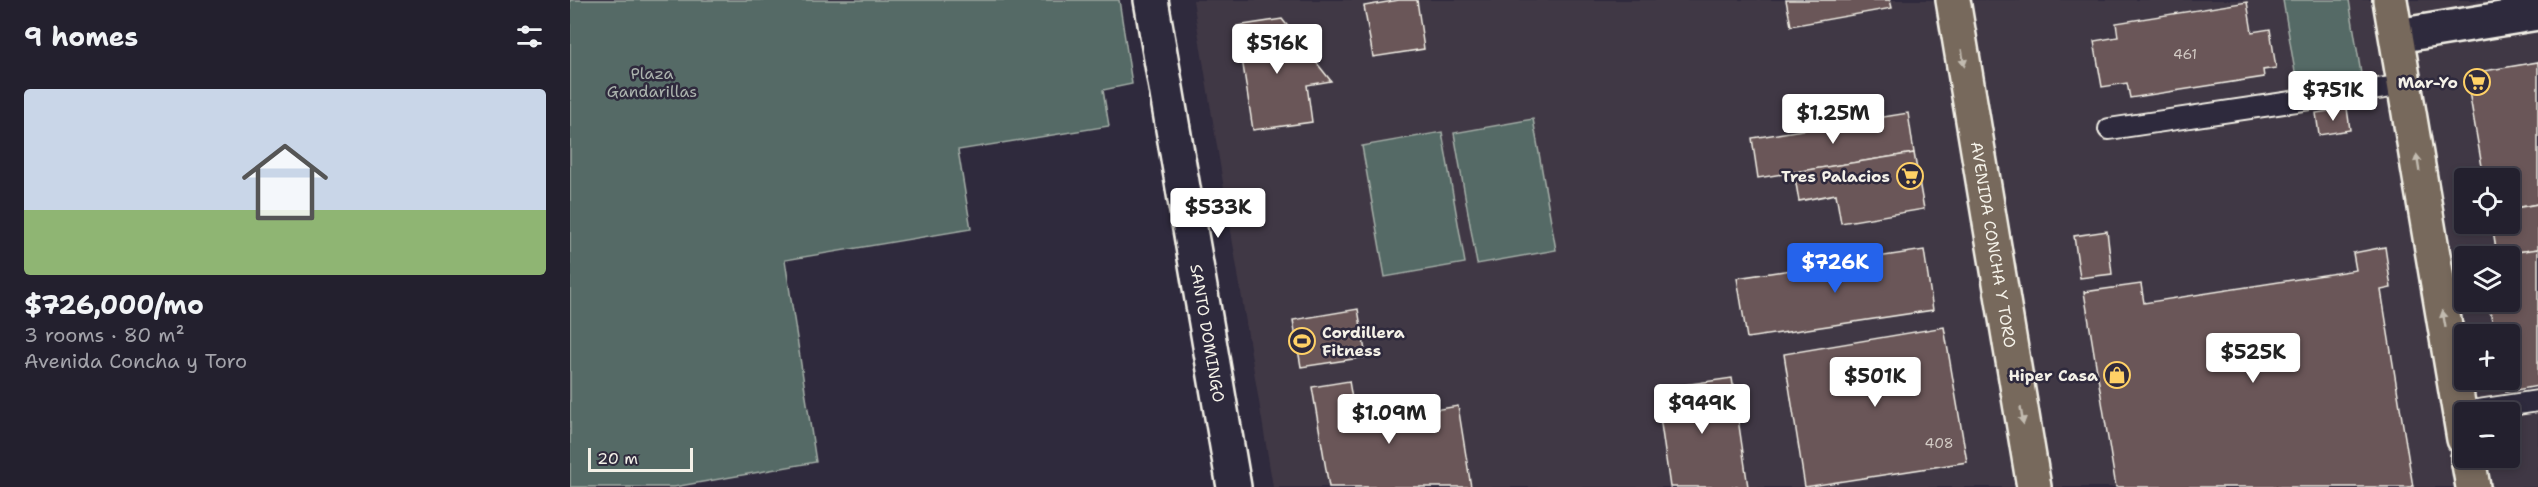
<!DOCTYPE html>
<meta charset="utf-8">
<style>
:root{--surface:#23202e;--page:#2b2836;--text:#f1f3f6;--muted:#a3a3aa;--line:#403e4a;--accent:#2563eb}
body{margin:0;font-family:"Shantell Sans",sans-serif;background:var(--page);color:var(--text);height:100vh;display:flex;flex-direction:column;font-size:22px;white-space:nowrap}
*{box-sizing:border-box;margin:0}
p{font-size:20px;color:var(--muted)}
.icon{flex:none;width:33px;height:33px;fill:none;stroke:currentColor;stroke-width:2;stroke-linecap:round;stroke-linejoin:round}
.map{position:relative;flex:1;overflow:hidden}
.panel{display:flex;flex-direction:column;background:var(--surface);width:570px}
.panel>*{flex:none}
.fabs{position:absolute;left:1884px;top:168px;display:grid;gap:12px}
.fabs a{display:grid;place-items:center;width:66px;height:66px;border-radius:6px;background:var(--surface);box-shadow:0 3px 9px #0003,0 0 0 2px var(--line);font-size:30px}
.scale{position:absolute;left:18px;bottom:15px;width:105px;box-sizing:border-box;padding-left:6px;border:3px solid #f4f1e8;border-top:0;font-size:16px;line-height:21px;white-space:nowrap;color:#f4f1e8;-webkit-text-stroke:4px #2f2a3d;paint-order:stroke}
.price{position:absolute;translate:-50% -51px;padding:0 14px;border-radius:6px;background:#fff;color:#222;font-size:20px;line-height:39px;filter:drop-shadow(0 2px 3px #0008)}
.price::after{content:'';position:absolute;left:50%;top:36px;width:18px;height:14px;margin-left:-9px;background:inherit;clip-path:polygon(0 0,100% 0,50% 100%)}
.price.on{background:var(--accent);color:#fff}
ul{padding:0;list-style:none}
li{display:grid;align-content:center;gap:12px;height:318px;padding:0 24px}
li+li{border-top:2px solid var(--line)}
li span{display:grid;place-items:center;height:186px;border-radius:6px;color:#555}
li>.icon{margin-inline-start:auto}
span .icon{width:108px;height:108px;fill:#fffc;stroke-width:1}
li b{font-size:26px}
h2{display:flex;justify-content:space-between;align-items:center;height:72px;padding:0 24px;font-size:26px}
main{display:flex;flex:1;min-height:0}
.map>svg:first-child{display:block}
</style>
<main>
<section class="panel">
<h2>9 homes<svg class="icon" aria-label="filters" viewBox="0 0 24 24"><path d="M4 7h16M4 17h16"/><circle cx="9" cy="7" r="2"/><circle cx="15" cy="17" r="2"/></svg></h2>
<ul>
<li><span style="background:linear-gradient(#c9d6e8 65%,#8fb573 0)"><svg class="icon" aria-label="home" viewBox="0 0 24 24"><path d="M3 11l9-7 9 7M6 9v11h12V9"/></svg></span><div><b>$726,000/mo</b><p>3 rooms · 80 m²</p><p>Avenida Concha y Toro</p></div></li>
</ul>
</section>
<div class="map">
<svg width="1968" height="487" viewBox="0 0 1968 487">
<rect width="100%" height="100%" fill="#2f2a3d"/>
<filter id="ink" filterUnits="userSpaceOnUse"><feTurbulence type="fractalNoise" baseFrequency=".0167" numOctaves="2"/><feDisplacementMap in="SourceGraphic" scale="12" xChannelSelector="R" yChannelSelector="G"/><feConvolveMatrix kernelMatrix="1 2 1 2 8 2 1 2 1" color-interpolation-filters="sRGB"/></filter>
<g filter="url(#ink)">
<path fill="#413845" fill-rule="evenodd" d="M623 0H1968V487H703ZM1894 178H1940V224H1894ZM1894 256H1940V302H1894ZM1894 334H1940V380H1894ZM1894 412H1940V458H1894Z"/>
<g fill="#546a66" stroke="#a4aea7" stroke-width="1.5">
<path d="M0 0H549L562 84 533 90 539 126 388 150 401 229 215 260 246 462 104 487H0Z"/>
<path d="M1713 0H1779L1792 80 1728 90Z"/>
<path d="M963 119 986 250 907 264 884 133Z"/>
<path d="M872 132 895 263 815 277 792 146Z"/>
</g>
<g fill="#6a5758" stroke="#f4f1e8" stroke-width="1.5">
<path d="M829 0H847L854 49 803 57 794 6Z"/>
<path d="M1216 0H1320L1322 8 1221 26Z"/>
<path d="M1677 2 1682 32 1700 29 1706 68 1693 70 1694 77 1560 98 1557 83 1532 87 1524 41 1548 37 1546 23Z"/>
<path d="M712 19 761 81 737 85 742 122 683 130 667 26Z"/>
<path d="M1968 62V204L1940 209V178H1914L1896 74Z"/>
<path d="M1777 108 1780 130 1749 135 1746 113Z"/>
<path d="M1338 113 1344 153 1188 178 1182 138Z"/>
<path d="M1344 153 1354 209 1271 223 1266 194 1229 201 1224 172Z"/>
<path d="M1968 204V249L1927 255 1922 224H1940V209Z"/>
<path d="M1537 231 1542 274 1510 278 1504 236Z"/>
<path d="M1815 247 1821 288 1811 290 1843 487H1546L1514 292 1571 284 1574 303 1786 270 1783 253Z"/>
<path d="M1968 249V386L1936 392 1933 380H1940V334H1925L1918 302H1940V256H1918Z"/>
<path d="M1354 250 1363 310 1177 338 1167 278Z"/>
<path d="M788 309 796 357 731 367 723 320Z"/>
<path d="M1374 327 1397 462 1235 487 1214 354Z"/>
<path d="M1162 378 1178 487H1100L1086 389Z"/>
<path d="M779 381 786 423 888 406 901 487H759L742 387Z"/>
</g>
<g fill="none" stroke-linecap="round" stroke-linejoin="round">
<defs>
<g id="service">
<path d="M1539 129 1835 85"/>
<path d="M1895 412 1968 401"/>
</g>
<g id="tertiary">
<path id="s1" d="M581 0 664 487"/>
<path d="M1827 36 1968 13"/>
</g>
<g id="primary">
<path id="s2" d="M1383 0 1464 487"/>
<path d="M1820 0 1894 439"/>
<path d="M1898 458 1903 487"/>
</g>
</defs>
<use href="#service" stroke="#f4f1e8" stroke-width="24"/>
<use href="#tertiary" stroke="#f4f1e8" stroke-width="38"/>
<use href="#primary" stroke="#f4f1e8" stroke-width="38"/>
<use href="#service" stroke="#2f2a3d" stroke-width="20"/>
<use href="#tertiary" stroke="#2f2a3d" stroke-width="33"/>
<use href="#primary" stroke="#77695c" stroke-width="33"/>
</g>
<defs><path id="oneway-solid" d="M-6-.8H1V-3.2L6.5 0L1 3.2V.8H-6Z" transform="scale(1.5)"/></defs>
<g fill="#c2bbb0">
<use href="#oneway-solid" transform="translate(1393 58) rotate(81)"/>
<use href="#oneway-solid" transform="translate(1848 163) rotate(-99)"/>
<use href="#oneway-solid" transform="translate(1874 319) rotate(-100)"/>
<use href="#oneway-solid" transform="translate(1452 416) rotate(80)"/>
</g>
</g>
<defs>
<symbol id="supermarket-ring" viewBox="-11 -11 22 22"><circle r="9.5" fill="#2f2a3d" stroke="#ffd166" stroke-width="1.5"/><path d="M-6-5.5h2.5l.6 2H6L4.5 2H-2.5L-4.4-4H-6ZM-1.5 3.2a1.3 1.3 0 1 0 .1 0ZM3 3.2a1.3 1.3 0 1 0 .1 0Z" fill="#ffd166"/></symbol>
<symbol id="stadium-ring" viewBox="-11 -11 22 22"><circle r="9.5" fill="#2f2a3d" stroke="#ffd166" stroke-width="1.5"/><path d="M0-5a6.5 5 0 1 0 0 10a6.5 5 0 1 0 0-10ZM-3.5-1.8h7v3.6h-7Z" fill="#ffd166"/></symbol>
<symbol id="shop-ring" viewBox="-11 -11 22 22"><circle r="9.5" fill="#2f2a3d" stroke="#ffd166" stroke-width="1.5"/><path d="M-5-2.5h2.3a2.7 3.5 0 0 1 5.4 0H5L5.5 6h-11ZM-1.5-2.5h3a1.5 2.3 0 0 0-3 0Z" fill="#ffd166"/></symbol>
</defs>
<g fill-rule="evenodd">
<use href="#supermarket-ring" x="1892" y="67" width="30" height="30"/>
<use href="#supermarket-ring" x="1325" y="161" width="30" height="30"/>
<use href="#stadium-ring" x="717" y="326" width="30" height="30"/>
<use href="#shop-ring" x="1532" y="360" width="30" height="30"/>
</g>
<g text-anchor="middle" dominant-baseline="central" stroke-width="5" stroke-linejoin="round" paint-order="stroke">
<g font-size="14" fill="#d2cac4">
<text x="1615" y="54">461</text>
<text x="1369" y="443">408</text>
</g>
<g font-size="16" fill="#acb4ae" stroke="#2f2a3d">
<text x="82" y="73">Plaza<tspan x="82" dy="18">Gandarillas</tspan></text>
</g>
<g font-size="16" font-weight="bold" fill="#f4f1e8" stroke="#2f2a3d" text-anchor="end">
<text x="1888" y="82">Mar-Yo</text>
<text x="1320" y="176">Tres Palacios</text>
<text x="752" y="332" text-anchor="start">Cordillera<tspan x="752" dy="18">Fitness</tspan></text>
<text x="1528" y="375">Hiper Casa</text>
</g>
<g font-size="16" fill="#f4f1e8" stroke="#2f2a3d">
<text stroke="none"><textPath href="#s2" startOffset="248">AVENIDA CONCHA Y TORO</textPath></text>
<text stroke="none"><textPath href="#s1" startOffset="338">SANTO DOMINGO</textPath></text>
</g>
</g>
</svg>
<div class="fabs">
<a><svg class="icon" aria-label="locate" viewBox="0 0 24 24"><circle cx="12" cy="12" r="6"/><path d="M12 2v4M12 18v4M2 12h4M18 12h4"/></svg></a>
<a><svg class="icon" aria-label="layers" viewBox="0 0 24 24"><path d="M12 4l9 5-9 5-9-5zM3 14l9 5 9-5"/></svg></a>
<a>+</a>
<a>−</a>
</div>
<div class="scale">20 m</div>
<b class="price" style="left:707px;top:75px">$516K</b>
<b class="price" style="left:1763px;top:122px">$751K</b>
<b class="price" style="left:1263px;top:145px">$1.25M</b>
<b class="price" style="left:648px;top:239px">$533K</b>
<b class="price on" style="left:1265px;top:294px">$726K</b>
<b class="price" style="left:1683px;top:384px">$525K</b>
<b class="price" style="left:1305px;top:408px">$501K</b>
<b class="price" style="left:1132px;top:435px">$949K</b>
<b class="price" style="left:819px;top:445px">$1.09M</b>
</div>
</main>
